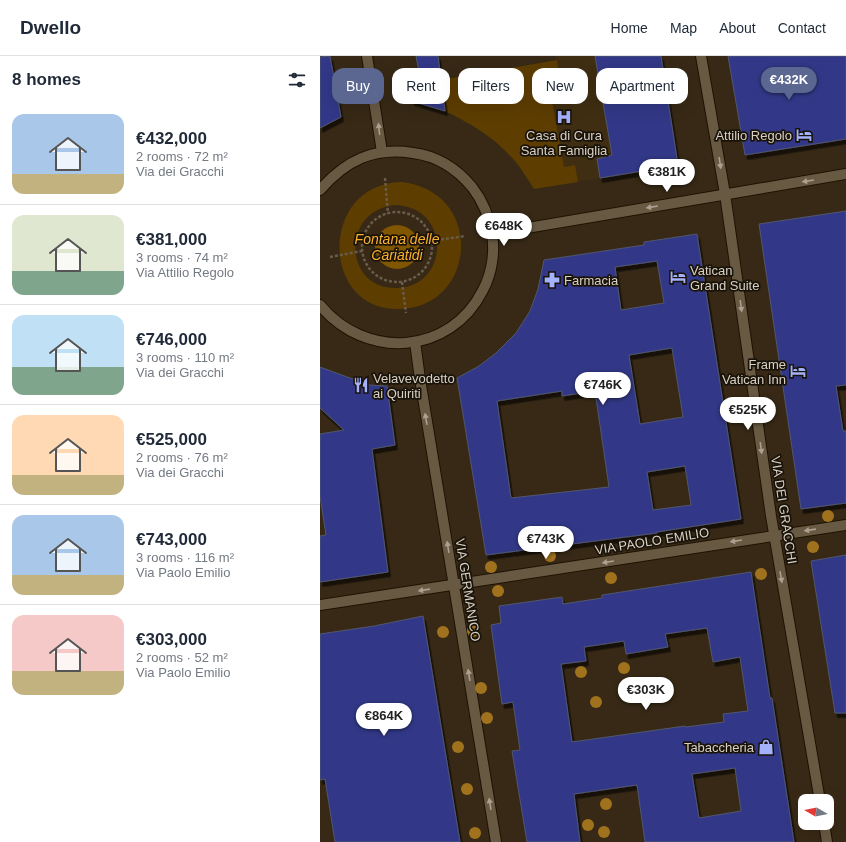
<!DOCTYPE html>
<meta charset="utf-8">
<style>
:root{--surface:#fff;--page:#f6f6f7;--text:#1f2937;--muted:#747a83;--line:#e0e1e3;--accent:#5b6790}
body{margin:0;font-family:Helvetica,sans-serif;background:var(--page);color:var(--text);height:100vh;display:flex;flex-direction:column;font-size:15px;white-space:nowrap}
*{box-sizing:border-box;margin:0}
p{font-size:13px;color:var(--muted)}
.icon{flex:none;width:22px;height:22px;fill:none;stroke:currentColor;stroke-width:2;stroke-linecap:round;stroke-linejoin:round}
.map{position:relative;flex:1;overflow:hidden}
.panel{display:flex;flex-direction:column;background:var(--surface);width:320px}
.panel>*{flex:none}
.top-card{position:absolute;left:12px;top:12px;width:380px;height:36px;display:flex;gap:8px}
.needle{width:26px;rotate:279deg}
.fabs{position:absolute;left:478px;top:738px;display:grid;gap:8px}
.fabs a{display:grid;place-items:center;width:36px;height:36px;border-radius:8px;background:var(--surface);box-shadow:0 4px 16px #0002;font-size:20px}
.price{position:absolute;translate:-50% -34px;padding:0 9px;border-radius:14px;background:#fff;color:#222;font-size:13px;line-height:26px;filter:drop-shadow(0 1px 2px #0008)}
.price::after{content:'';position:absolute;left:50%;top:24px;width:12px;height:9px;margin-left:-6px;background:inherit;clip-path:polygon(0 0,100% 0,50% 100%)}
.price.selected{background:var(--accent);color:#fff}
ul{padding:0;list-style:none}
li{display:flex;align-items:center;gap:12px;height:100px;padding:0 12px}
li+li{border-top:1px solid var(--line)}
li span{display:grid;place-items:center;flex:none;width:112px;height:80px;border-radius:12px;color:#555}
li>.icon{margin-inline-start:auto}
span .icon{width:48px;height:48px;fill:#fffc;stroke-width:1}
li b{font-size:17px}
h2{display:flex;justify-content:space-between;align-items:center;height:48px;padding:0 12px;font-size:17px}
.tag{padding:0 14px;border-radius:12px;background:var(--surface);box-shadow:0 4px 16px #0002;font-size:14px;line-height:36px}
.tag.selected{background:var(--accent);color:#fff}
header{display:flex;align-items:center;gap:24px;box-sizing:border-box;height:56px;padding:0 20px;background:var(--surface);border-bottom:1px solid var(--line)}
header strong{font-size:19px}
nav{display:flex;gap:22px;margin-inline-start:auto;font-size:14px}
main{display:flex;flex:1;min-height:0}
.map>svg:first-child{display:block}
</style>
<header>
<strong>Dwello</strong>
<nav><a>Home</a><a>Map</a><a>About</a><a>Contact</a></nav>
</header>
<main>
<section class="panel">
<h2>8 homes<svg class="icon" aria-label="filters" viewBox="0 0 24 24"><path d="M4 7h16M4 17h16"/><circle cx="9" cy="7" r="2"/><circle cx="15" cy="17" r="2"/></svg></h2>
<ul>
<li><span style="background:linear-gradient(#a9c7e8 75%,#c2b280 0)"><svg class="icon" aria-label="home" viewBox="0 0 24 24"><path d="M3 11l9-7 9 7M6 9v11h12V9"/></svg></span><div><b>€432,000</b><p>2 rooms · 72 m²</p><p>Via dei Gracchi</p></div></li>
<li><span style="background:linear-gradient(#dfe7d0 70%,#7fa58c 0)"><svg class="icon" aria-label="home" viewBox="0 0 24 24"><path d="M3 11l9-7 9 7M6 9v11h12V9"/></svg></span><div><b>€381,000</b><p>3 rooms · 74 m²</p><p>Via Attilio Regolo</p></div></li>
<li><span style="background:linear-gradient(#bfe0f5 65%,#7fa58c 0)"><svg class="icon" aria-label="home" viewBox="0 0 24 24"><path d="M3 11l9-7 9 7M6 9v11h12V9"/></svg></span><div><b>€746,000</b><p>3 rooms · 110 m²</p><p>Via dei Gracchi</p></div></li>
<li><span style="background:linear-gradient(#ffd9b3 75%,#c2b280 0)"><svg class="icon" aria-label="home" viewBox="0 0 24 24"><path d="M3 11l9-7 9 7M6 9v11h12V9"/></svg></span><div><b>€525,000</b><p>2 rooms · 76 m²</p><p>Via dei Gracchi</p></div></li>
<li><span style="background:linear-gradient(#a9c7e8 75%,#c2b280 0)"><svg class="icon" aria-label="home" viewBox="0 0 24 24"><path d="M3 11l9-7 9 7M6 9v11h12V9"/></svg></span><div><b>€743,000</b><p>3 rooms · 116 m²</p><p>Via Paolo Emilio</p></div></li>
<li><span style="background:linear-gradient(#f6c9c9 70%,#c2b280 0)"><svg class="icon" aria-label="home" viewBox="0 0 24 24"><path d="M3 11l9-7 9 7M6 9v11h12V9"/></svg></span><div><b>€303,000</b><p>2 rooms · 52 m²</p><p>Via Paolo Emilio</p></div></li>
</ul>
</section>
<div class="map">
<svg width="526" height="786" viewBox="0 0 526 786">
<defs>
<filter id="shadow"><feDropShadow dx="2.5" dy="4.5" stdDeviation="0" flood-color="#0009"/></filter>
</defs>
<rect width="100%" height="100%" fill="#372915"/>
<path fill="#3f2e12" d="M236 0H341L358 109 214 133 198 109 176 86 151 68 125 55 236 4Z"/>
<g fill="#5d3d00" fill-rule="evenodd">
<path d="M237 4 240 26 229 28 244 111 255 109 258 126 214 133C209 125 204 117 199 110 180 85 152 68 125 55L121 24Z"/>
<path d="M81 126C167 135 157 256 75 253 0 251 0 128 81 126ZM76 149C133 152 129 233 75 232 23 232 21 153 76 149Z"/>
</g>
<circle fill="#815600" cx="77" cy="191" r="22"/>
<g fill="#333887" stroke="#51566e" fill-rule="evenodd" filter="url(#shadow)">
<path d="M10 0 21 61 0 72V1Z"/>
<path d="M96 0H118L125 55 92 45 89 29 101 27Z"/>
<path d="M275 0H341L358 109 280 122 277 103 292 99Z"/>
<path d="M408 0H526V83L425 99Z"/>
<path d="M526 155V329L516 330 523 375H526V447L481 453 439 168Z"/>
<path d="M377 178 421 463 337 476V477L166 499 137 322 159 310 176 297 196 277 210 255 218 233 224 204 324 189V186ZM337 205 344 247 301 254 295 211ZM352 292 363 361 320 368 309 299ZM242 335V340L275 335 289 431 191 442 177 345ZM365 410 371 449 333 454 327 416Z"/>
<path d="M0 311 49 329 67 330 75 389 52 393 68 516 0 526V480L6 479 0 440V378L24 374 0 352Z"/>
<path d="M526 499V657H515L491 505Z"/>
<path d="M431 516 450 642H452L474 786H325L317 729 254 738 260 786H207L192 695 200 694 193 646 182 648 171 569 181 567 179 550 242 541 243 548 282 542V539ZM387 572 393 606 420 601 428 655 403 658 404 666 366 671 365 670 252 686 241 608 266 605 264 591 304 585 306 598 348 591 345 578ZM415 712 421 755 379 762 372 718Z"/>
<path d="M103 560 140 786H15L5 723 0 724V578L54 570Z"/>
</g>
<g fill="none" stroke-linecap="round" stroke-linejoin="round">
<defs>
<g id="street">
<path d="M47 0 62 96"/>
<path d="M381 0 405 138 451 460 500 745"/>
<path d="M95 286 100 323 176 786"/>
<path d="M0 549 526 469"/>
<path d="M504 767 507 786"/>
</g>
<g id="secondary">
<path d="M0 134C26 104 54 91 93 97 117 100 137 113 152 131 163 145 169 160 172 178 175 196 172 217 163 234 130 300 45 304 0 249"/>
<path d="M172 178 526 118"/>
</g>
</defs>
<use href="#street" stroke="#1e1201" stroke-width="12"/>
<use href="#secondary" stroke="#1e1201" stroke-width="12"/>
<g stroke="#695c4b" stroke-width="2.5" stroke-dasharray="3 2" stroke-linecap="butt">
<path d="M65 122 68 158"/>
<circle cx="77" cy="191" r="35"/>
<path d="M111 185 145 180"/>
<path d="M10 201 42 195"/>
<path d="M82 226 86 257"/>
</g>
<use href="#street" stroke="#685943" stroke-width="10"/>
<use href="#secondary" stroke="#685943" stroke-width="10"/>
</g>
<g fill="#a1721e">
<circle cx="508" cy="460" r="6"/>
<circle cx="493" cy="491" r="6"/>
<circle cx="230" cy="500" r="6"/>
<circle cx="171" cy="511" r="6"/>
<circle cx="441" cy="518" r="6"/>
<circle cx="291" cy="522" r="6"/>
<circle cx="178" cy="535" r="6"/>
<circle cx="153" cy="575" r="6"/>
<circle cx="123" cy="576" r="6"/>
<circle cx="304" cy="612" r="6"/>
<circle cx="261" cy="616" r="6"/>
<circle cx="161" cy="632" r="6"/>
<circle cx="348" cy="636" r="6"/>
<circle cx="276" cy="646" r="6"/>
<circle cx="167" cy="662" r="6"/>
<circle cx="138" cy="691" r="6"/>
<circle cx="147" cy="733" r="6"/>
<circle cx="286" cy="748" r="6"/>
<circle cx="268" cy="769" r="6"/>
<circle cx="284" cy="776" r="6"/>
<circle cx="155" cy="777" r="6"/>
</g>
<defs><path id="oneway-solid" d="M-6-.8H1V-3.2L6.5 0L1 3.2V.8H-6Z"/></defs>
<g fill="#aca090">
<use href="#oneway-solid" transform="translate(59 73) rotate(-97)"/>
<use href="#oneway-solid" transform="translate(400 107) rotate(81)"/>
<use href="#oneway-solid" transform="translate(488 125) rotate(171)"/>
<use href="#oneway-solid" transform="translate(332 151) rotate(171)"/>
<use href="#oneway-solid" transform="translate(421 250) rotate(82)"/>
<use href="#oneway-solid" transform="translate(106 363) rotate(-100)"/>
<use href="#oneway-solid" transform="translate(441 392) rotate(82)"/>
<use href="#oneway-solid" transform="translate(490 474) rotate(172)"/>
<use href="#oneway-solid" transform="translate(416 485) rotate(171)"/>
<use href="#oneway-solid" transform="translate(128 491) rotate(-99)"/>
<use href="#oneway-solid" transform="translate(288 506) rotate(171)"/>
<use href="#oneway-solid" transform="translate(461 521) rotate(80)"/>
<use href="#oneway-solid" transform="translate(104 534) rotate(172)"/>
<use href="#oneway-solid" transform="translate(149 619) rotate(-99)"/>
<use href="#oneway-solid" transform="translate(170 748) rotate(-99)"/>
</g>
<defs>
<symbol id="hospital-bare" viewBox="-9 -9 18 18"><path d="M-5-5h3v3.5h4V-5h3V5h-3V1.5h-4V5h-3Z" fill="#a4b2fc" stroke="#19130a" stroke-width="2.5" paint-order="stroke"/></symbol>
<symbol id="hotel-bare" viewBox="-9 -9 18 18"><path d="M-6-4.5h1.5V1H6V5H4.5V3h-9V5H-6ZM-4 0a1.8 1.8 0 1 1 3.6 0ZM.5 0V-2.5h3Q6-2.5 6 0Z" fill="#a4b2fc" stroke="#19130a" stroke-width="2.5" paint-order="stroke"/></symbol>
<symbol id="pharmacy-bare" viewBox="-9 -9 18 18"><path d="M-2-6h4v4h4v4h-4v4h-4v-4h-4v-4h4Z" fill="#a4b2fc" stroke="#19130a" stroke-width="2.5" paint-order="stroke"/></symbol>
<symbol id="restaurant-bare" viewBox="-9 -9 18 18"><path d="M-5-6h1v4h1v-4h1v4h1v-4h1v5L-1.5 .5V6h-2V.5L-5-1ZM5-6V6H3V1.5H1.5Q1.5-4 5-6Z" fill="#a4b2fc" stroke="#19130a" stroke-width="2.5" paint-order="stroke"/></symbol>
<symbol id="shop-bare" viewBox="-9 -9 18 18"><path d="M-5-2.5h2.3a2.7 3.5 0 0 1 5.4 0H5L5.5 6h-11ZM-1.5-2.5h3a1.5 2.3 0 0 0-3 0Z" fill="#a4b2fc" stroke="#19130a" stroke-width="2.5" paint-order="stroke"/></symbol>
</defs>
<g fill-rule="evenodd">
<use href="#hospital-bare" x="233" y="50" width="22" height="22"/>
<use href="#hotel-bare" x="473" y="68" width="22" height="22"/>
<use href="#hotel-bare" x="347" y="210" width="22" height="22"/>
<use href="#pharmacy-bare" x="221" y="213" width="22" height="22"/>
<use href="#hotel-bare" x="467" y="304" width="22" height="22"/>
<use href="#restaurant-bare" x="30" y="318" width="22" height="22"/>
<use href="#shop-bare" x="435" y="680" width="22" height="22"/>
</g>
<g text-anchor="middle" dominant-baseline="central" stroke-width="3.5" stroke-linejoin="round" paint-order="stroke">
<g font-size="13" fill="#d9d0c4" stroke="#19130a" text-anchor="end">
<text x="244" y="79" text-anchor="middle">Casa di Cura<tspan x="244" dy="15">Santa Famiglia</tspan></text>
<text x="472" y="79">Attilio Regolo</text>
<text x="370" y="214" text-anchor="start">Vatican<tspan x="370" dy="15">Grand Suite</tspan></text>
<text x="244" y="224" text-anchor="start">Farmacia</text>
<text x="466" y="308">Frame<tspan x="466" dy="15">Vatican Inn</tspan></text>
<text x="53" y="322" text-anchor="start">Velavevodetto<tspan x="53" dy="15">ai Quiriti</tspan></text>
<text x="434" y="691">Tabaccheria</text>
</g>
<g font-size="13" fill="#d9d0c4" stroke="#19130a">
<text transform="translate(464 454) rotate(81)">VIA DEI GRACCHI</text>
<text transform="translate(332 485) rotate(-9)">VIA PAOLO EMILIO</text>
<text transform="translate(148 534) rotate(81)">VIA GERMANICO</text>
</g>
<g font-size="14" font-style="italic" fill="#fbb12c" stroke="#19130a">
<text x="77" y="183">Fontana delle<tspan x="77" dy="16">Cariatidi</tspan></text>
</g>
</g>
</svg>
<div class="fabs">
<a><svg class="needle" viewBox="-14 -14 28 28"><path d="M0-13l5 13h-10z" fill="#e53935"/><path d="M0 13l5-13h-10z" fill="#747a83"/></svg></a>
</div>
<b class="price selected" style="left:469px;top:45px">€432K</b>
<b class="price" style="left:347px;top:137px">€381K</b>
<b class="price" style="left:184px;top:191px">€648K</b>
<b class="price" style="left:283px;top:350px">€746K</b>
<b class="price" style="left:428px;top:375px">€525K</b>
<b class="price" style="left:226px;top:504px">€743K</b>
<b class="price" style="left:326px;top:655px">€303K</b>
<b class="price" style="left:64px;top:681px">€864K</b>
<div class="top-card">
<a class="tag selected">Buy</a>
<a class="tag">Rent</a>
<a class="tag">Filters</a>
<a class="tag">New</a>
<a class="tag">Apartment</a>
</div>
</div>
</main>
